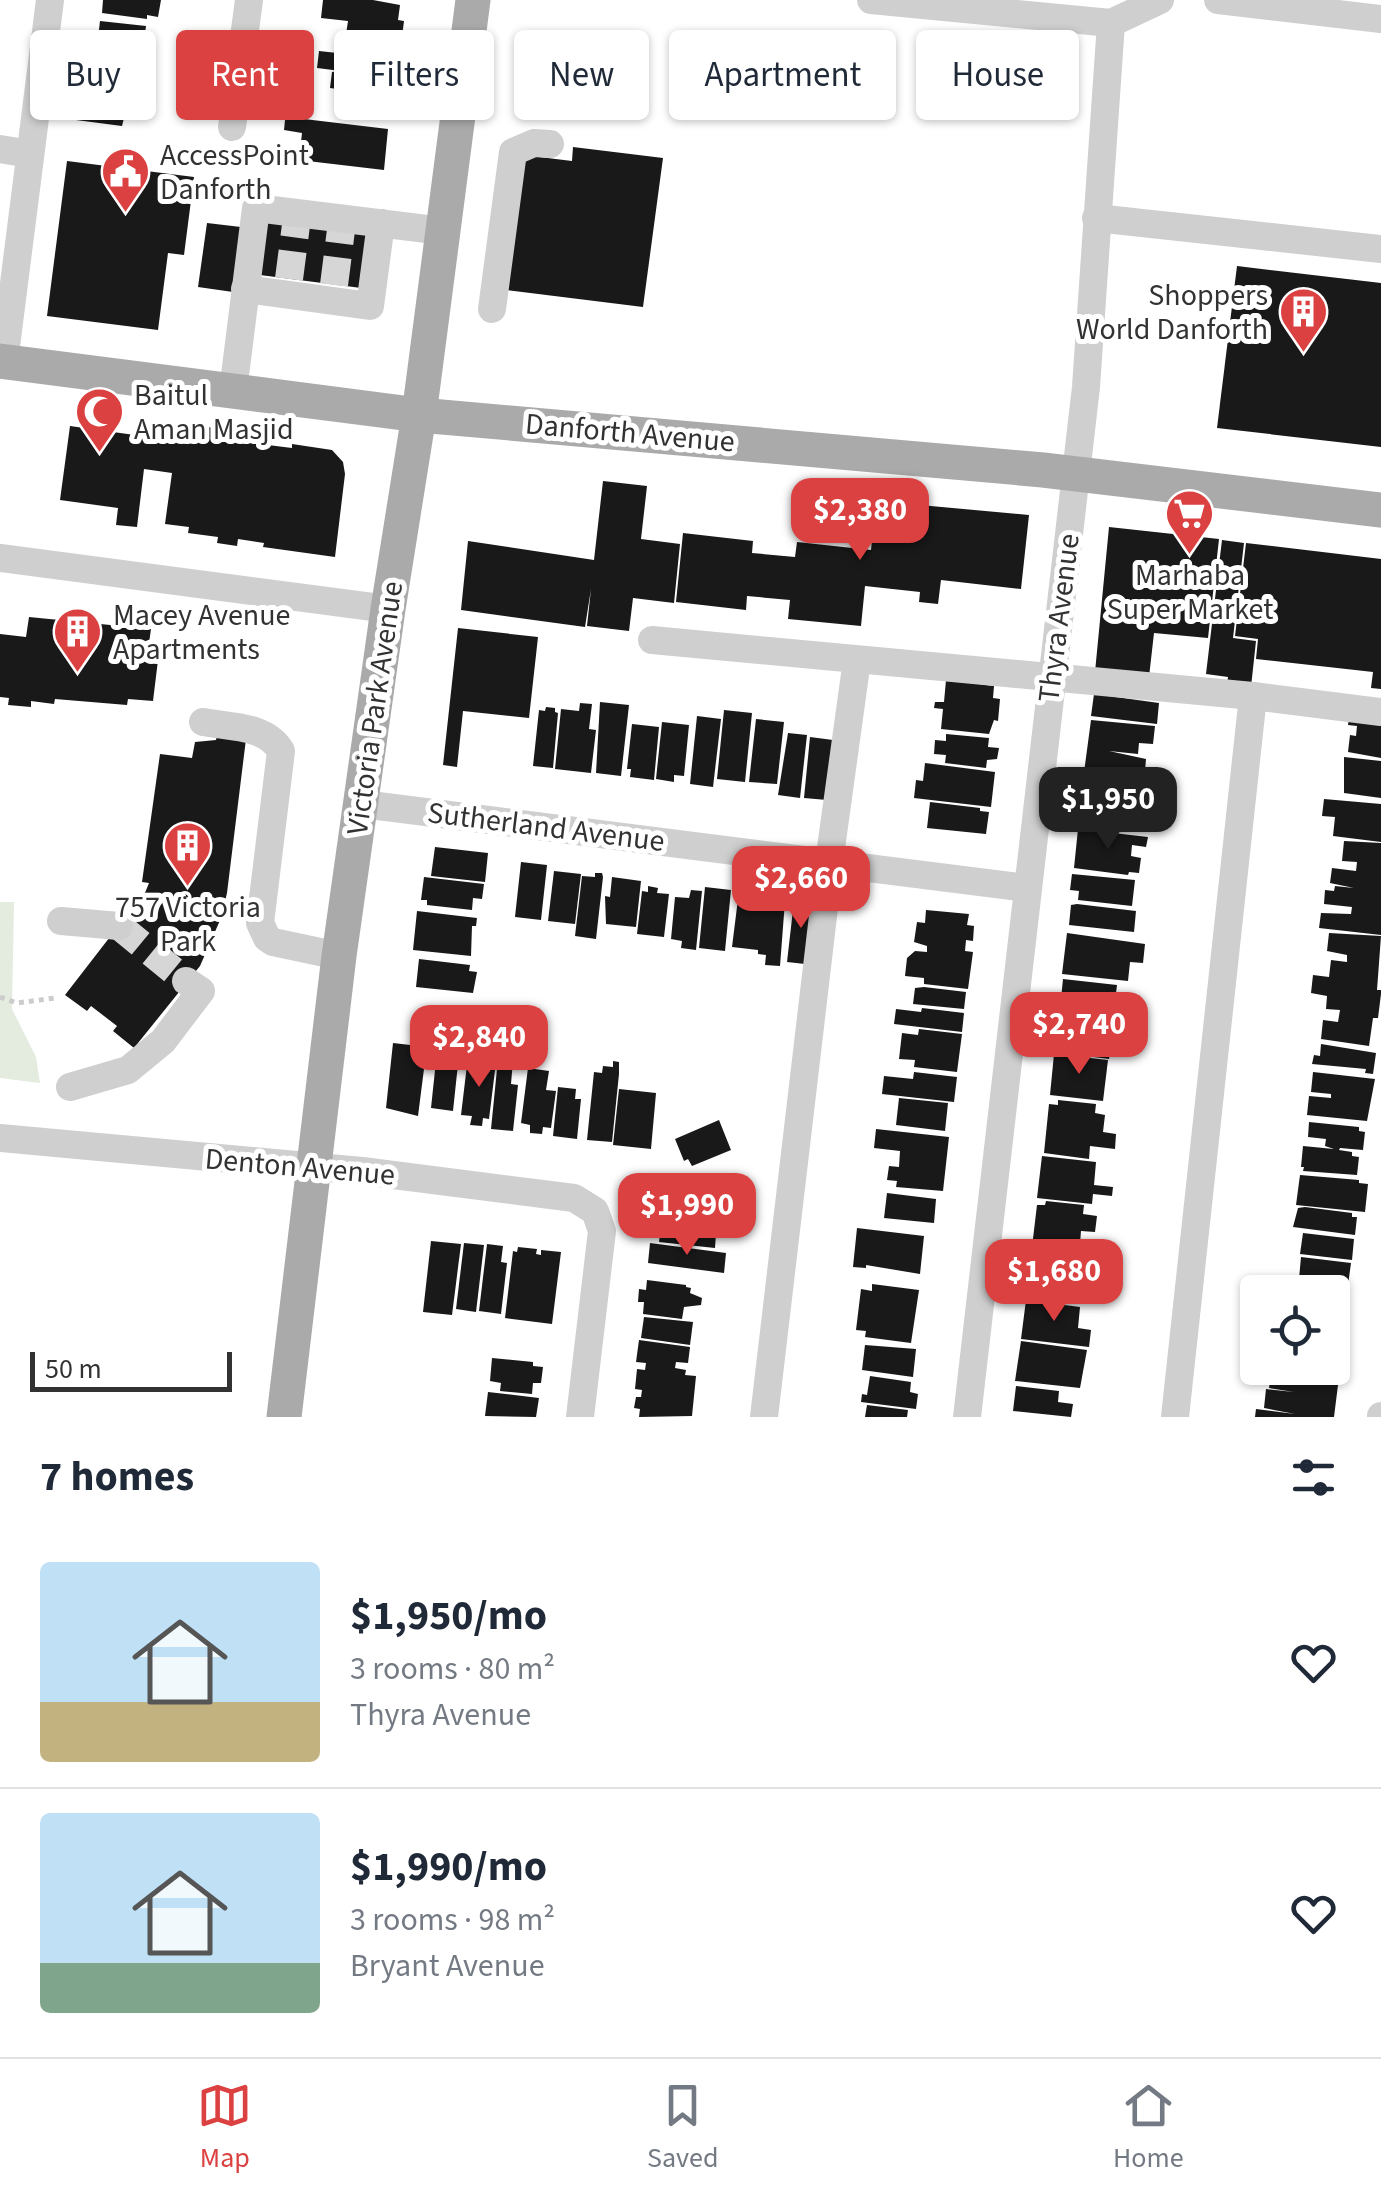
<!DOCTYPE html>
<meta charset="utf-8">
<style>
:root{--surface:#fff;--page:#f2f2f3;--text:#1f2937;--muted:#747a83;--line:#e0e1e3;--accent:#dc4141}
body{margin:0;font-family:"Source Sans 3",sans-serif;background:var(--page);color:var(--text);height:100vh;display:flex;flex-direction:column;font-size:38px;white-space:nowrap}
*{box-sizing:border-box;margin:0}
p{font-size:32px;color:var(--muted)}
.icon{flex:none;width:55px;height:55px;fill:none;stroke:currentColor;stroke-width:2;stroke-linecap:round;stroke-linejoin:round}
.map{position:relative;height:1417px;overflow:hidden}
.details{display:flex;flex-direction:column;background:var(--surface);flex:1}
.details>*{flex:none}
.banner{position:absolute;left:30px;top:30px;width:1322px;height:90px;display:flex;gap:20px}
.controls{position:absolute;left:1240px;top:1275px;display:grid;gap:20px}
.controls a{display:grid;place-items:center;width:110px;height:110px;border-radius:10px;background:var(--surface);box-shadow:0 2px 8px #0004;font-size:50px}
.scale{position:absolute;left:30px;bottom:25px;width:202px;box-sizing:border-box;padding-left:10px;border:5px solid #323232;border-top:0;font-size:28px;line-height:35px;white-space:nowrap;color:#323232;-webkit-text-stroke:8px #fff;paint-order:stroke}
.price{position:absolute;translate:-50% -85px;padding:0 22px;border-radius:20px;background:var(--accent);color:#fff;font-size:32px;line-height:65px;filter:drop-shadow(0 2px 5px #0008)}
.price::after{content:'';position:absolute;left:50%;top:60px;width:30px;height:22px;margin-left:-15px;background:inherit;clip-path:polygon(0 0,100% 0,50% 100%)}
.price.current{background:#222;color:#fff}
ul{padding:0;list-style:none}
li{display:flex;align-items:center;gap:30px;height:250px;padding:0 40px}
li+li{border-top:2px solid var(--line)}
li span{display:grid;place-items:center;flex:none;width:280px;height:200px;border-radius:10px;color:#555}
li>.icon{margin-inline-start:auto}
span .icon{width:120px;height:120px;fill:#fffc;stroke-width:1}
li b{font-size:42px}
h2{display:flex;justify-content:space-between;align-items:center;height:120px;padding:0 40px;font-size:42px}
.chip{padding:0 35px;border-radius:10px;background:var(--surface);box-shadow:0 2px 8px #0004;font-size:35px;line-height:90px}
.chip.current{background:var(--accent);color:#fff}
.menu{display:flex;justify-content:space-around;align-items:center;height:140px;border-top:2px solid var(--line);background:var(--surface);font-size:28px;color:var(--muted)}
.menu a{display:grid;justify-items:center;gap:5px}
.menu .current{color:var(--accent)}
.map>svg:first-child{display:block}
</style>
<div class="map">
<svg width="1381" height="1417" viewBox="0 0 1381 1417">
<rect width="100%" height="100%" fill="#fff"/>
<path fill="#e4ebdf" d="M0 902H14L12 1009 36 1057 40 1083 0 1078Z"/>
<g fill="#191919">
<path d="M103 0H161L158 17 147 15V19L102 13Z"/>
<path d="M323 0H373L400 5 398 20 404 21 402 37 396 36 394 52 345 41 348 21 321 18Z"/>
<path d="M100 21 146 26 139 79 94 73Z"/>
<path d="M319 51 402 60 397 97 330 88 332 72 341 71 317 68Z"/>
<path d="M82 81 144 90 139 120 124 118 122 126 76 120 73 115 75 102 79 100Z"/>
<path d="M304 119 388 129 384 170 299 160 302 133 284 130 285 120Z"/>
<path d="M573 147 663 158 643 307 498 289 515 154 572 161Z"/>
<path d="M67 161 194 177 184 255 168 253 158 330 47 316Z"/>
<path d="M259 220 375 235 369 289 253 274Z"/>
<path d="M207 223 241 227 233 292 198 287Z"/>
<path d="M1237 266 1381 283V447L1217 428Z"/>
<path d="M151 421 252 432 251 443 292 448V444L332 450 343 462 345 474 335 557 263 547 264 543 238 539 237 546 217 543 218 537 188 533 189 527 165 524 172 473 144 469 137 527 116 525 118 508 60 500 70 426 149 437Z"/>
<path d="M603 481 647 486 641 539 680 544 674 603 633 598 629 631 587 626 591 589 585 627 461 610 468 541 594 560Z"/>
<path d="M876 501 1029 515 1021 589 941 580 938 604 919 602 920 592 865 586 861 626 788 619 790 600 747 596 746 610 676 602 683 533 753 541 752 553 795 557 797 542 871 550Z"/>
<path d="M1109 527 1219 539 1208 638 1154 633 1149 677 1095 672Z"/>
<path d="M1222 540 1244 543 1233 638 1256 641 1251 687 1227 684 1228 677 1206 674Z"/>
<path d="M1246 543 1381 559V689L1371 688 1373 672 1256 659 1258 639 1235 636Z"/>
<path d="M29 617 151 629 148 650 159 652 153 701 128 699 127 705 55 699 54 704 31 701V707L8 705 9 698 0 697V634L26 637Z"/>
<path d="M458 628 538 637 529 718 463 711 457 767 443 765Z"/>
<path d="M946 680 994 686 993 698 1000 699 998 721 994 720 989 734 941 729 943 709 934 708 935 702H944Z"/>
<path d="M1094 694 1159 703 1157 724 1091 716Z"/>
<path d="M600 702 629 705 621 776 596 773Z"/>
<path d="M580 703 592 704 589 729 596 730 591 773 555 769 561 709 579 711Z"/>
<path d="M546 707 555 708V712L558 713 553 768 533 766 539 710 545 711Z"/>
<path d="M724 710 752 713 745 782 717 779Z"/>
<path d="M697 716 721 719 713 787 690 784Z"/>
<path d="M1349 717 1381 721V758L1348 752 1350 735 1356 736 1357 726 1348 725Z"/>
<path d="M756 719 784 722 777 784 749 782Z"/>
<path d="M1091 720 1155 726 1153 744 1139 743 1138 754 1109 751 1146 759 1145 771 1135 770 1133 785 1083 780Z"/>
<path d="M662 722 689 725 684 776 674 775V782L656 779Z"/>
<path d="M632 724 659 727 654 780 630 777 631 769H627Z"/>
<path d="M788 733 807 735 800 798 778 795Z"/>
<path d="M946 734 989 738 988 747 999 748 997 759 987 760 986 768 945 763 946 755 934 754 935 740 946 741Z"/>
<path d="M217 735 246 739 227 893 221 918 200 966 134 1048 113 1031 117 1026 91 1006 87 1011 65 995 130 911 136 915 149 883 142 882 160 754 192 758 195 742 216 740Z"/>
<path d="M810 737 833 740 827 800 804 798Z"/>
<path d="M1344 757 1381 761V798L1344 793Z"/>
<path d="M925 763 995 772 991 807 914 798 916 780 923 781Z"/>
<path d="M1083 784 1158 791 1156 806 1137 803 1134 830 1079 824Z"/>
<path d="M1324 799 1381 804V842L1333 836 1335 817 1322 816Z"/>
<path d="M930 802 980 808V811L989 812 986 834 927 828Z"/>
<path d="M1078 829 1148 837 1146 847 1132 845 1131 856 1141 858 1139 873 1129 872 1128 875 1074 868Z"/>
<path d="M1344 841 1381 843V935L1319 928 1321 913 1351 914 1352 907 1324 904 1325 890 1334 891 1335 886 1354 888 1330 883 1332 868 1356 871 1357 862 1342 861Z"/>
<path d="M435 847 488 853 485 882 431 876Z"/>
<path d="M521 862 547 865 541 920 515 917Z"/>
<path d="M554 871 581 874 575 924 548 921Z"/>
<path d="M595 873H602L603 877 596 939 575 936 582 876 595 877Z"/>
<path d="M1072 874 1135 880 1132 906 1078 900 1079 891 1070 890Z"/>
<path d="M424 877 484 884 482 899 473 898 472 910 427 905V900H421Z"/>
<path d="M612 877 641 881 636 927 606 924 605 896 610 897Z"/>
<path d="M648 886 658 888 657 893 669 894 664 937 637 934 642 891 648 892Z"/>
<path d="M705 887 731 890 725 951 699 948Z"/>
<path d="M691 890 702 891 696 950 681 948 682 941 671 939 675 897 689 898Z"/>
<path d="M739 891 764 893 762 907 766 899 785 901 780 966 765 965 766 955 758 954V950L732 947Z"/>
<path d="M794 901 816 903 805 964 787 962Z"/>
<path d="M1077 904 1136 911 1134 932 1069 925 1071 905Z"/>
<path d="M926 910 969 914 967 925 974 926 973 941 966 940 965 951 973 952 968 989 924 984V978L905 976 907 958 915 951 927 952V946L914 942 917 922 925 923Z"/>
<path d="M417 911 477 918 476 926H472L471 956 413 950Z"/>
<path d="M1067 933 1145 944 1143 963 1130 962 1128 981 1062 974Z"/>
<path d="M1329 933 1381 936 1377 990H1381V994L1378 1018H1373L1369 1046 1321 1039 1323 1020 1338 1022 1340 1010 1326 1009 1327 996 1311 993 1313 975 1329 977 1331 960 1347 962V955L1327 951Z"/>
<path d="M419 959 470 965 469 971 477 972 473 993 416 987Z"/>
<path d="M1063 979 1117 985 1112 1025 1059 1019Z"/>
<path d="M924 987 966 992 964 1009 913 1004 915 988Z"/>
<path d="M922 1008 964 1013 962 1032 894 1024 896 1009 921 1012Z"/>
<path d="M1059 1024 1119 1031 1117 1048 1111 1047 1109 1059 1063 1053 1064 1046 1056 1045Z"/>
<path d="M919 1029 962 1034 957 1072 914 1067 915 1060 899 1059 902 1033 918 1035Z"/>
<path d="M438 1042 460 1045 453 1111 431 1108Z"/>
<path d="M393 1043 419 1046 417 1060 425 1061 418 1116 386 1108Z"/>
<path d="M1321 1044 1376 1053 1373 1074 1365 1073 1366 1069 1312 1064 1314 1055 1320 1056Z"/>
<path d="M483 1052 497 1054 489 1119 483 1118 482 1126 470 1125 472 1116 461 1115 467 1065 481 1067Z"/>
<path d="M1054 1054 1108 1060 1103 1101 1050 1095Z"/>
<path d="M498 1059 513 1060 511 1084 518 1085 513 1131 491 1129Z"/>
<path d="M613 1061 619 1062V1074L612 1142 587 1140 594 1072 602 1073 603 1066 613 1067Z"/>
<path d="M528 1068 549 1071 546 1090 556 1091 551 1128 543 1127 542 1134 530 1133V1125L521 1123Z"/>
<path d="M914 1072 957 1077 954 1102 882 1094 884 1076 913 1079Z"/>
<path d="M1313 1072 1375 1079 1367 1121 1307 1115 1309 1096 1331 1098V1094L1311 1092Z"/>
<path d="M558 1087 576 1089 575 1099H581L577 1139 553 1136Z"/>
<path d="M619 1089 656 1093 651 1149 613 1145Z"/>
<path d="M899 1098 948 1103 945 1131 896 1125Z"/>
<path d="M1058 1100 1096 1104 1095 1113 1105 1115 1103 1132 1116 1134 1115 1149 1090 1146 1089 1159 1044 1153 1049 1104 1058 1105Z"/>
<path d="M719 1120 731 1150 692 1166 688 1159 684 1161 675 1139Z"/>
<path d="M1309 1122 1359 1127V1131L1365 1132 1363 1150 1340 1148 1339 1150 1352 1152V1156L1359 1157 1357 1175 1303 1171 1304 1167H1301L1303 1146 1334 1149 1325 1146 1326 1139 1308 1137Z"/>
<path d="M876 1129 949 1137 943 1191 896 1187 897 1181 887 1180 889 1166 899 1167 900 1151 874 1148Z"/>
<path d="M1042 1156 1096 1162 1094 1185 1113 1187 1112 1196 1093 1194 1092 1204 1037 1198Z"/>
<path d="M1300 1175 1359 1180V1183L1368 1184 1365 1212 1296 1205Z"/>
<path d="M666 1186 714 1192 711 1215 663 1210Z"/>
<path d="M887 1193 936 1199 934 1223 884 1218Z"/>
<path d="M1046 1201 1084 1205 1083 1214 1097 1216 1095 1232 1081 1231 1079 1256 1039 1252 1040 1248 1032 1247 1037 1205H1045Z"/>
<path d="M1305 1207 1352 1213V1217H1357L1355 1235 1293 1227 1298 1208Z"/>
<path d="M662 1216 718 1222 717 1225 727 1227 726 1234 716 1233 715 1248 659 1242Z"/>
<path d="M857 1228 924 1236 920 1274 866 1265V1268L853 1267Z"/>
<path d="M1303 1233 1354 1239 1352 1260 1300 1254Z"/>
<path d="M431 1241 461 1244 452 1315 423 1312Z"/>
<path d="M464 1243 484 1245 476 1312 456 1309Z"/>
<path d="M650 1243 726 1253 724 1273 648 1263Z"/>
<path d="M487 1244 503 1246 501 1262 507 1263 501 1314 479 1311Z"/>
<path d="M518 1247 537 1249 536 1254 541 1255V1250L561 1252 552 1324 505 1318 513 1251 517 1252Z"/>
<path d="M1031 1254 1085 1260 1080 1301 1026 1294Z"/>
<path d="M1301 1257 1351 1263 1348 1285 1299 1279Z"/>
<path d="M647 1280 686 1285V1287L691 1288 690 1293 702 1298 701 1305 684 1307 682 1319 643 1314 644 1302H638L639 1289 646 1290Z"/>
<path d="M1308 1283 1348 1288 1345 1308 1332 1307V1292H1307Z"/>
<path d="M872 1284 919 1290 911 1343 865 1337 866 1331 856 1330 861 1289 872 1291Z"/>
<path d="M1026 1300 1080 1307 1078 1328 1091 1330 1089 1347 1021 1339Z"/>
<path d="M1332 1312 1346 1313 1339 1375 1297 1370 1332 1368Z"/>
<path d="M644 1317 693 1322 690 1345 641 1338Z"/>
<path d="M639 1340 690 1347 688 1363 676 1362 675 1368 686 1370 685 1375 696 1376 692 1416 639 1417 640 1409 634 1408 636 1397H641L642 1390 635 1389 637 1369 645 1370 646 1363 636 1362Z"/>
<path d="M1021 1341 1087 1350 1080 1388 1015 1381Z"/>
<path d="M865 1345 916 1349 913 1377 862 1370Z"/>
<path d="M492 1358 533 1362V1366L543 1367 541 1383H533L532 1394 500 1391 501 1383 490 1381Z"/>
<path d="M1296 1372 1339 1377 1334 1417H1255L1256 1409 1295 1414 1264 1408 1266 1389 1294 1392 1269 1388 1271 1374 1296 1377Z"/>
<path d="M870 1376 911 1382 910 1392 918 1394 916 1409 861 1402 862 1394 867 1395Z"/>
<path d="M1016 1386 1059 1391 1058 1402 1073 1404 1071 1417 1013 1411Z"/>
<path d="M488 1392 539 1398 536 1417 485 1416Z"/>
<path d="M867 1405 908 1410 907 1417H865Z"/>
</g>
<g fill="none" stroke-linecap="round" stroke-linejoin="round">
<g stroke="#d6d6d6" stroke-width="28" stroke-dasharray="28 14" stroke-linecap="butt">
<path d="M289 279 296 225"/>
<path d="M334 285 341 230"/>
<path d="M119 926 186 981"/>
</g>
<path stroke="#ccc" stroke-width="5" stroke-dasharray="5 5" stroke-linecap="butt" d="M0 997 17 1003 55 998"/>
<g stroke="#cfcfcf" stroke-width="28">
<path d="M871 0 1111 23 1086 387 967 1417"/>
<path d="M1218 0 1381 19"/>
<path d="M1111 23 1160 0"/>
<path d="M232 127 249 0"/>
<path d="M0 149 30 154"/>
<path d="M1096 218 1381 249"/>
<path d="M245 289 370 306 381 223"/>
<path d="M492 309 513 152 534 143 550 144"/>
<path d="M4 362 50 0"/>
<path d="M233 391 256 208 443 231"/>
<path d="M0 558 388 609"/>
<path d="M652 640 1253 696 1381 712"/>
<path d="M203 722C229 727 266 725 281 751L260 923 267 938 273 942 339 956"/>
<path d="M362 804 1027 888"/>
<path d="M61 921 119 926"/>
<path d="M70 1087 128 1070 163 1041 201 991 186 981"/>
<path d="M0 1138 362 1171 574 1198 595 1211 602 1231 580 1417"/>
<path d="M764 1417 831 848 857 660"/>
<path d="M1175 1417 1253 696"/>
<path d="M1381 1417V1416"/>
</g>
<g stroke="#aaa" stroke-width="35">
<path d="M0 361 419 415 1043 470 1381 510"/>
<path d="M284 1417 339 956 388 609 419 415 473 0"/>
</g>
</g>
<defs>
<symbol id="civic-pin" viewBox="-11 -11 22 30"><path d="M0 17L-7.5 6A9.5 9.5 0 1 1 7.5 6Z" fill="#dc4141" stroke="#fff"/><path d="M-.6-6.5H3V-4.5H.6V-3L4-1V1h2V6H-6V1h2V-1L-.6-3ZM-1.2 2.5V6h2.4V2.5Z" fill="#fff"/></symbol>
<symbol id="building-pin" viewBox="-11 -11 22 30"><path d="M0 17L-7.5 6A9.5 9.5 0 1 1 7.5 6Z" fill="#dc4141" stroke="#fff"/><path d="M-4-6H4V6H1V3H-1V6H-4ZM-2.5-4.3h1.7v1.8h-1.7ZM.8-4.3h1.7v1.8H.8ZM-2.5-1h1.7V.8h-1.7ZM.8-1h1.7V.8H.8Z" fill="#fff"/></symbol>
<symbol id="mosque-pin" viewBox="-11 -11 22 30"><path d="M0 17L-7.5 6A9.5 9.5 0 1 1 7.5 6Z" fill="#dc4141" stroke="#fff"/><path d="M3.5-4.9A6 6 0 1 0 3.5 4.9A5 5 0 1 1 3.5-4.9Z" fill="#fff"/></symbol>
<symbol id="supermarket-pin" viewBox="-11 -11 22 30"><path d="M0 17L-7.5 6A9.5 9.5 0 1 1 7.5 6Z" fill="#dc4141" stroke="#fff"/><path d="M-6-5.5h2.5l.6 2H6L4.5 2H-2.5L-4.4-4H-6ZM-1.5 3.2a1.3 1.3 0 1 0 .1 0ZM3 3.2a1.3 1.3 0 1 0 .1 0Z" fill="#fff"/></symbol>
</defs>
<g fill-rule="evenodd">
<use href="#civic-pin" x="98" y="144" width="55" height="75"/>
<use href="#building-pin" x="1276" y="284" width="55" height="75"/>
<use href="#mosque-pin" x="72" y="384" width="55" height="75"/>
<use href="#supermarket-pin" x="1162" y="486" width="55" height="75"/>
<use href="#building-pin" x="50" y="604" width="55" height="75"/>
<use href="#building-pin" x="160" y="818" width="55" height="75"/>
</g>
<g text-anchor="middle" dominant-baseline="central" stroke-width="10" stroke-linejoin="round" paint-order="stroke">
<g font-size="30" fill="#323232" stroke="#fff" text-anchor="start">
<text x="160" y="155">AccessPoint<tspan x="160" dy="34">Danforth</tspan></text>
<text x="1268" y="295" text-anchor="end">Shoppers<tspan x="1268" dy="34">World Danforth</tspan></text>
<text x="134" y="395">Baitul<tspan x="134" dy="34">Aman Masjid</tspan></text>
<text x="1190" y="575" text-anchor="middle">Marhaba<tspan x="1190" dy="34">Super Market</tspan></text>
<text x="113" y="615">Macey Avenue<tspan x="113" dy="34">Apartments</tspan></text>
<text x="188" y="907" text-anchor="middle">757 Victoria<tspan x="188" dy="34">Park</tspan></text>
</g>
<g font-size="30" fill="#323232" stroke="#fff">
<text transform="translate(630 433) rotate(5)">Danforth Avenue</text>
<text transform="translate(1059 618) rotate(-83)">Thyra Avenue</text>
<text transform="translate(375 708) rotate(-82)">Victoria Park Avenue</text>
<text transform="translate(546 827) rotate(7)">Sutherland Avenue</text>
<text transform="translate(300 1167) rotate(5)">Denton Avenue</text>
</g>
</g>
</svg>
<div class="controls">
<a><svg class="icon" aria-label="locate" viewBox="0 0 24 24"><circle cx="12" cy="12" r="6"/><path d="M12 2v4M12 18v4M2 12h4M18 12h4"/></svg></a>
</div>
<div class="scale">50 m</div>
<b class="price" style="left:860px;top:563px">$2,380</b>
<b class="price current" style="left:1108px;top:852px">$1,950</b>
<b class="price" style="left:801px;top:931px">$2,660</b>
<b class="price" style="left:1079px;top:1077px">$2,740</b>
<b class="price" style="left:479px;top:1090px">$2,840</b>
<b class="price" style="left:687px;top:1258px">$1,990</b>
<b class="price" style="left:1054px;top:1324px">$1,680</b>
<div class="banner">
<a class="chip">Buy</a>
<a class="chip current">Rent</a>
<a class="chip">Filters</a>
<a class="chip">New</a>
<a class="chip">Apartment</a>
<a class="chip">House</a>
</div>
</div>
<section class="details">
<h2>7 homes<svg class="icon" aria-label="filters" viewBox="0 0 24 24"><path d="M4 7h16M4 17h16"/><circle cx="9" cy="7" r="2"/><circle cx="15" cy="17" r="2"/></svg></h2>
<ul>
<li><span style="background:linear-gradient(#bfe0f5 70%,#c2b280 0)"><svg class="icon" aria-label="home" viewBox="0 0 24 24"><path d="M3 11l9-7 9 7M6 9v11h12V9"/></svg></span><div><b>$1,950/mo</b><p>3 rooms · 80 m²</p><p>Thyra Avenue</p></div><svg class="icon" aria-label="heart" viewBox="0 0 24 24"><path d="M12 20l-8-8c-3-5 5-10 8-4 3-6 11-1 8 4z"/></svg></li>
<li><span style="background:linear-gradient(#bfe0f5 75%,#7fa58c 0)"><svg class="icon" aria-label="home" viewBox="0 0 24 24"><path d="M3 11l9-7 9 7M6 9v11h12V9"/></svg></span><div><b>$1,990/mo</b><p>3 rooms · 98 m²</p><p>Bryant Avenue</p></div><svg class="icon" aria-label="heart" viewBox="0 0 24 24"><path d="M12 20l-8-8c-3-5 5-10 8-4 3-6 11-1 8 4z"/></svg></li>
</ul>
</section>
<nav class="menu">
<a class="current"><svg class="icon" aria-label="map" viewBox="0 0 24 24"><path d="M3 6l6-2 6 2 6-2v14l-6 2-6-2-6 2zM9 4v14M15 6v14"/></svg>Map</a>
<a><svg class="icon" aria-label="saved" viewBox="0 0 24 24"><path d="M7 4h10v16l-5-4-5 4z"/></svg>Saved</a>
<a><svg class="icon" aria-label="home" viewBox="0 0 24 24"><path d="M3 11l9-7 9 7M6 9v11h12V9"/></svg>Home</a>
</nav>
